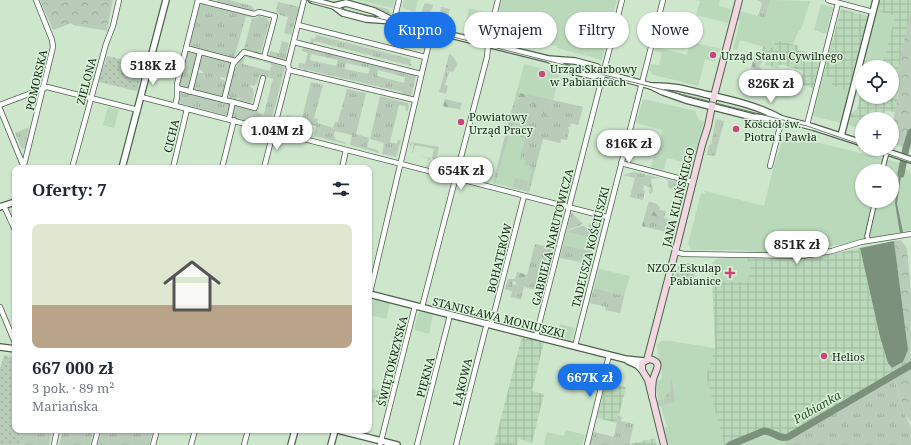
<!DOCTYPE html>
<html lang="pl">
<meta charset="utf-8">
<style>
:root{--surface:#fff;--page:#f6f6f7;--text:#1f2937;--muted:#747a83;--line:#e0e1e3;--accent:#1a73e8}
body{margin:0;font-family:"Noto Serif",serif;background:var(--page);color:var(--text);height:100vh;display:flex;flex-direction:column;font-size:15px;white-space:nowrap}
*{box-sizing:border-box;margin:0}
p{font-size:13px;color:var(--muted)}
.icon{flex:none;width:22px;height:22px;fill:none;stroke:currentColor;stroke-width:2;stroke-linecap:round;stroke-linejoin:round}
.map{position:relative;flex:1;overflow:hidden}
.drawer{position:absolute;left:12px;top:165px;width:360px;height:268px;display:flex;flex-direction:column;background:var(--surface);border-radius:8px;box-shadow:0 1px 3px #0004}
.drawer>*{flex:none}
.banner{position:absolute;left:384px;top:12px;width:380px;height:36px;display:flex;gap:8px}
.buttons{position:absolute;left:855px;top:60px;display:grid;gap:8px}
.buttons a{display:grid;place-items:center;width:44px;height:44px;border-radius:50%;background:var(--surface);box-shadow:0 1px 3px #0004;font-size:20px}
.price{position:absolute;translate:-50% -34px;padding:0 9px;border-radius:14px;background:#fff;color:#222;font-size:13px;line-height:26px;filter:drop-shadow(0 1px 2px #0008)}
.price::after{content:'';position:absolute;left:50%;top:24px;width:12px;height:9px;margin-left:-6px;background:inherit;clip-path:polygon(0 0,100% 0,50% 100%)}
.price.on{background:var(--accent);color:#fff}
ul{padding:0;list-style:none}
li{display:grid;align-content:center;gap:8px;height:212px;padding:0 20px}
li+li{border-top:1px solid var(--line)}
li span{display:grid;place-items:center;height:124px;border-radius:8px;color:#555}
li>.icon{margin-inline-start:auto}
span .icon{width:72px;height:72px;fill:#fffc;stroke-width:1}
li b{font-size:17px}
h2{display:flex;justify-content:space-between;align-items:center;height:48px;padding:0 20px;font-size:17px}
.chip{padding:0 14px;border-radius:18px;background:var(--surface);box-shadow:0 1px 3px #0004;font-size:14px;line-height:36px}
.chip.on{background:var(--accent);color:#fff}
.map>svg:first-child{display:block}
</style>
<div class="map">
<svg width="911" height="445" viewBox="0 0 911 445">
<defs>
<pattern id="industrial-grid" width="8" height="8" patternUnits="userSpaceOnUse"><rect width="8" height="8" fill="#bad8ba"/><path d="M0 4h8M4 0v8" fill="none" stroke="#9fb99f"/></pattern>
<pattern id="grass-tufts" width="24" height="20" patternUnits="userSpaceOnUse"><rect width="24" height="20" fill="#b9cbb9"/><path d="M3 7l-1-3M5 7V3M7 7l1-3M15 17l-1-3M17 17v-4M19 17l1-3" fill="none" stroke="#9eae9e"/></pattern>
<pattern id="forest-firs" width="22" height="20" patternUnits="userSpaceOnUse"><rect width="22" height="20" fill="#b9cbb9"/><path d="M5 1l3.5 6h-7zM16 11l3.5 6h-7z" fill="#9eae9e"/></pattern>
<pattern id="park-crowns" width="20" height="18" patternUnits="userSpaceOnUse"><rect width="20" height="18" fill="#b9cbb9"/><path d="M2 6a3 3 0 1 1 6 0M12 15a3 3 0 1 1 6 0" fill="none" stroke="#9eae9e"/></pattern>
<pattern id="garden-dots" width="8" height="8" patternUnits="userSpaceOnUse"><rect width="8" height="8" fill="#b9cbb9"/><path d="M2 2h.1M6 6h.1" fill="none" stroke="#9eae9e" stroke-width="1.8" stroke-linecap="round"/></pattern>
</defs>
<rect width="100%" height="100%" fill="#cde6cc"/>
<g fill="#bad8ba" fill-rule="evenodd">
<path d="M358 0H395L392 8Z"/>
<path d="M404 0H418L415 12 402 8Z"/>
<path d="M502 0H617L602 60 557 48V46L552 45 497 32 495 30 496 25 495 24Z"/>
<path d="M696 0H720L719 6 731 9 728 23 696 15 700 1Z"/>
<path d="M770 0 810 1 802 27 797 34 793 44 773 40 776 50 740 40 737 50 733 49 740 21 738 20 740 11 765 18Z"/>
<path d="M821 4 832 7 833 8 826 34 814 30Z"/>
<path d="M469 8 490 13 489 19H486L483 31 465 26Z"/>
<path d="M877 11 895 15 882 67H867L863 66Z"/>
<path d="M690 42 721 49 720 52 718 51 715 62 705 59 698 86 651 74 652 72 649 71 651 64 659 65 662 53 655 51 656 47 687 55Z"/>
<path d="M524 64 560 73 529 192 493 183Z"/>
<path d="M823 76 833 78 831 86 849 91 841 123 813 116Z"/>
<path d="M643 99 696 111V114L699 120 704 122 692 164 667 158 664 170 651 167 657 145 660 146 662 130 636 123Z"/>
<path d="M108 107 119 110 114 128 103 125Z"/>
<path d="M850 117 862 121V129L848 125Z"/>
<path d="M784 134 900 163 904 169 911 172V230L871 238H862L844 246 837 245 809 250 799 255 775 254 739 250H692L688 244 701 193 705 194V191L764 206 772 173ZM862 171H892V201H862Z"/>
<path d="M566 232 597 239 594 252 563 245Z"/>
<path d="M728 258H747L750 265 748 282 712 281V263L716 259Z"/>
<path d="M599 269 630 276 624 296 594 288Z"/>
<path d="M376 299 390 303 386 319 369 315 372 302Z"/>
<path d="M421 312 433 314 429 334 414 330 418 314Z"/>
<path d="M560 324 575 328 571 341 556 336Z"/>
<path d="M661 341H670L715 348 706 376 724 445H669L664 428 667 427 661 406 659 407 657 392V382L662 378 661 359 659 360 657 345Z"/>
<path d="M566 430 585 435 582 445H544L547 432 564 436Z"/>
<path d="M764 431H769L780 438 788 437 786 445H730Z"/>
</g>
<g fill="url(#industrial-grid)">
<path d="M880 0H911V12L897 78 901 79 895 112 885 111 882 119H862V121L850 117 851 114 857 109 862 87V97H892V67H882L895 16 877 11Z"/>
<path d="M841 9 868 16 849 91 831 86 833 78 823 76Z"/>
<path d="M773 39 799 46 798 50 821 56 813 88 799 84 803 71 783 65H779L778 68 765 65 766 61 760 59 763 46 776 49Z"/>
<path d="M860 248 880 337 888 363 892 368 894 376 788 437 783 438H780L769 431H764L730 445H724L706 376 715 348 714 320 712 281 748 282 750 265 747 258 810 259Z"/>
<path d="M522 336 544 342 532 391 544 394 532 443 519 439 517 445H494Z"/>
<path d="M606 382 626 387 617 423 597 418Z"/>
<path d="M369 388 389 393 386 405 369 401Z"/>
<path d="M655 438 657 445H629L630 444Z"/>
</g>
<g fill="url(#grass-tufts)" fill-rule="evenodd">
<path d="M217 0H229L252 6 254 10 252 12 218 3Z"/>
<path d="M351 0 388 9 390 12 393 13 388 14 373 8 348 2Z"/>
<path d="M757 0H770L765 18 758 16 762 4 761 2Z"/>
<path d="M278 2 300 7 297 19 295 20 291 35 284 33 288 17 280 15 276 11Z"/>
<path d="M425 3 433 5 429 19 419 17Z"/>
<path d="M201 4H204L210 7V5L251 15 252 18 254 19 259 16 267 18 269 22 261 52 258 53 244 49 252 18 246 16 234 59 195 49 191 47 190 43 199 7Z"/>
<path d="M441 7 450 9 446 23 439 22Z"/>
<path d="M316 35 411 59 410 63 412 64V66L314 41 313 44 310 43 312 38 315 39Z"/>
<path d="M282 41 289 43 286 54 288 56 286 59 281 60 269 57 270 51 279 53Z"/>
<path d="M303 47 416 75 411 97 402 95V92L308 70 307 73 303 72 304 69 298 68 299 63 305 64 308 53 302 51ZM311 54 338 60 336 66 310 60ZM346 63 370 68 368 74 345 69ZM378 70 405 77 404 83 377 76Z"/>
<path d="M188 51 194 53 197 56 188 89 179 87V84Z"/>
<path d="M246 54 276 62V64L285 67 271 122 264 120 263 123 260 124 235 118 233 115 235 105 257 110V112L264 114 273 79 259 75 257 83 254 86 251 85 250 87 253 88C254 92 254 102 249 104 246 105 242 102 239 101V98H238L236 101 229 99C226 87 235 62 246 54ZM245 57 270 63 272 65 270 71 243 64Z"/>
<path d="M202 55 230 61 231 64 228 76 225 78 221 77 220 79 224 80 226 83 223 96 221 97 192 89 196 75 199 73H204L198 68 201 56Z"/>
<path d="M445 71 449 72 445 85 448 86 446 94 439 92Z"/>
<path d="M311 82 323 85 314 118 318 119 317 123 333 128 335 122H338L347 89 366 93 356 134 369 138 367 147 378 150 379 153 350 145 352 135 335 131 334 136 336 140 345 142 346 144 314 136 316 126 299 121 296 131 283 128 287 115 299 119 300 118H302Z"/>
<path d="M180 91 229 103 231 104 228 114 226 115 179 103 178 101Z"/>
<path d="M528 94 533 96 534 98 533 112 537 114 547 109 548 111 547 115 549 116 553 100 583 107 578 125 571 123 570 127H568L569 131 567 140 561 139 560 143 543 139 529 192 512 188 513 187 527 191 528 188 532 170 530 169 531 166 525 165V160L520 159 528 126H526L525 133 520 132 524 134 523 140C519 134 515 132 509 135L495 184 493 183 512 109 517 110 523 104 532 101Z"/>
<path d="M380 96 408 103 409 106 408 111 405 110 406 106 399 105 390 142 397 144 398 140H401L396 157 382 154 384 143 370 139Z"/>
<path d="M716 119 724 121 715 156 707 155 709 145H711Z"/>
<path d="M29 127 25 148 22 149 15 133Z"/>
<path d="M411 142 439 147 435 163 433 162 434 159 430 158 429 161 428 160V158L420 156 432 158 434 149 415 145 413 153H412L414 143H412L411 146 410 145Z"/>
<path d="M634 172 660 178 651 179 653 191 650 194 649 192 650 188 644 185 643 190 645 191 643 200 630 197 635 178 623 175Z"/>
<path d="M517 178 529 181 528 183 519 180 518 184 514 183 518 185 520 181 528 183 527 190 513 186 515 179Z"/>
<path d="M665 179 685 184 686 186 685 191 669 188 668 186V181Z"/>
<path d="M649 202 657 204 656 209 666 211 664 218 677 222 674 234 642 226Z"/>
<path d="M571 212 582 223 581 225 567 230Z"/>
<path d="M602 220 598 237 588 227 589 224Z"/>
<path d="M582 226 586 227 597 239 566 232 567 231Z"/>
<path d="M535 244 554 248 543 292 524 287 521 299 522 300 511 297 512 291 505 289 507 283 524 287Z"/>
<path d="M563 245 594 252 591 264 560 258Z"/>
<path d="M594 288 624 296 620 313 605 310 606 307 590 303Z"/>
<path d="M894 376 905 414 911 428V445H785L787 437Z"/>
<path d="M670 380H672L675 402 658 406V402L660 400H663L670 391Z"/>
<path d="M618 416 622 417 621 421 634 424 629 445H595L590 444 594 432 614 437Z"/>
<path d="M24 430H52L49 445H21Z"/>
<path d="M63 430H93L90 445H59Z"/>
<path d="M102 430H153L149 445H98Z"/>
</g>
<g fill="url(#forest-firs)">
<path d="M449 54C453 56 456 60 457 65L453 72 445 71Z"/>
<path d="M748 56 766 61 762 62 759 66 761 69V71L757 70 756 71 754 69 751 68 753 61 750 60 748 63 746 58Z"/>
<path d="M517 92 530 96 532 104H523L517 110 512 109 514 102 517 101 519 98 516 95Z"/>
<path d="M533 96 553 100 549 116 547 115 548 111 547 109 544 110V114L534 113 533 112 534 99Z"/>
<path d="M445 99 462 103 460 110C455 107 449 109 443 106Z"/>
<path d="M649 202 657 204 660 208 659 210 664 212V218L650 215 645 227 642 226Z"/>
<path d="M517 272 527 275 524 287 516 285V282L513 281 512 284 507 283 508 279H515Z"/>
</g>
<g fill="url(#park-crowns)">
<path d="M40 0H113L107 29 108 31 73 25 72 23 53 30Z"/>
<path d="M911 12V149L892 144V127L901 80 897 78 903 45Z"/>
<path d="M901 240 907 248 911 292V422L905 414 892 368 903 362 908 350 894 241Z"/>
<path d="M681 263H695L694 280 674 279 679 264Z"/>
</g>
<g fill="url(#garden-dots)">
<path d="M107 56 144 65 137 91 99 82Z"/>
<path d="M441 162 454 166 452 173 439 170Z"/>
<path d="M4 355 15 358V430H24L21 445H0V369Z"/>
</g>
<g fill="#7b917b">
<path d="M901 166H903L899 188 897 204 903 232 900 233 895 203 897 186Z"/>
<path d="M894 241 908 350 903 362 892 368 888 363 880 337 860 248Z"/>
</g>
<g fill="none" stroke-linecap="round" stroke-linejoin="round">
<g stroke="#7b917b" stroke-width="7">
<path d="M901 174 906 148 911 132"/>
<path d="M730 445 764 431C773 431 779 440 788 437L911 365"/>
</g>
<defs>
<g id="pedestrian">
<path d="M882 171 887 152"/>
<path d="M868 240 867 236 875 201"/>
</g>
<g id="minor">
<path d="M828 0 873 12"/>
<path d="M394 21 399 0"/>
<path d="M298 25 425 57"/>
<path d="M294 42 421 74"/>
<path d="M186 48 235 61"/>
<path d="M289 70 415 100"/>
<path d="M177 88 224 100"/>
<path d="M190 92 200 52"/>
<path d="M141 97 607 217"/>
<path d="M233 102 255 108 263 78"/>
<path d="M0 105 47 87 138 110"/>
<path d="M175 106 177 97V84L198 0 254 14 259 12 275 16 264 57"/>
<path d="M0 109 23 165"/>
<path d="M229 119 233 102 224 100 233 64 244 52 288 64"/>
<path d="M807 125 838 3"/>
<path d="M621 163 693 182"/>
<path d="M24 165 53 47 52 40 36 0"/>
<path d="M770 166 782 119"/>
<path d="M72 168 106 44 113 26 119 0"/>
<path d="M173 168 187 109"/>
<path d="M222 168 234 120"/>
<path d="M264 168 289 70 288 64 304 0"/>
<path d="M342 168 346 150"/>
<path d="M4 206 15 230"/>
<path d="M675 252 684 254 803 256 832 251 861 242 911 234"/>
<path d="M369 297 432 30"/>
<path d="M0 307 15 343"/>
<path d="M422 307 487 57 489 36 498 0"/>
<path d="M491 325 524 196"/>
<path d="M536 336 622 0"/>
<path d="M575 346 663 0"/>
<path d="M54 445 57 430"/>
<path d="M94 445 98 430"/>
<path d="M153 445 157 430"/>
<path d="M191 445 195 430"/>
<path d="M244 445 248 430"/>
<path d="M380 445 415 306"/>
<path d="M417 445 450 315"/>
<path d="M456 445 487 323"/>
<path d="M587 445 609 355"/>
</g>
<g id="tertiary">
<path d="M312 0 334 6 343 13 366 19 394 21 548 59 575 61 597 67 603 73"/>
<path d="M334 6 346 3 374 11 390 19"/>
<path d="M548 59 572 71 594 76 603 73 651 86 663 92 686 100 753 117 782 119 813 127 862 143"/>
<path d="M651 86C673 85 688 90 709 95 732 100 758 106 780 118"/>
<path d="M841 136 876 0"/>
<path d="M879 149 911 160"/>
<path d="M122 168 166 0"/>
<path d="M0 207 15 202"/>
<path d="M369 294 625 359 644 361"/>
<path d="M0 347 15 349"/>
<path d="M628 361 637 365 642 370"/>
<path d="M338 430 397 445"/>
<path d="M291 445 295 430"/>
<path d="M331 445 335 430"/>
</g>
<g id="secondary">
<path d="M647 360 678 241 702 145 708 126 714 96 739 0"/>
<path d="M652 397C652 391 652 385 653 380 654 372 665 362 649 359L642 363V370L648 380 664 445"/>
</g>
</defs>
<use href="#pedestrian" stroke="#4c624c" stroke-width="5.5"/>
<use href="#minor" stroke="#4c624c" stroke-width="6"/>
<use href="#tertiary" stroke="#4c624c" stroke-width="8"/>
<use href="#secondary" stroke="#4c624c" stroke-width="8"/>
<use href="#pedestrian" stroke="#fff" stroke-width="3.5"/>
<use href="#minor" stroke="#fff" stroke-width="4.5"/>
<use href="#tertiary" stroke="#fff" stroke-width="5.5"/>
<use href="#secondary" stroke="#f2d6e0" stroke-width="6"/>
<g stroke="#697968" stroke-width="1">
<path d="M306 0 807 126 862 145"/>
<path d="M874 149 911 162"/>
</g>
</g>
<g fill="#ce447d" stroke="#daf4d9" stroke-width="1.5">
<circle cx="713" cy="55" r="4"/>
<circle cx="542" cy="74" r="4"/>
<circle cx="461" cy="122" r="4"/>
<circle cx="736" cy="129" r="4"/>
<path d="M728 267h4v4h4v4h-4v4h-4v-4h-4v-4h4z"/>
<circle cx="824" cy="356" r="4"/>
</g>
<g text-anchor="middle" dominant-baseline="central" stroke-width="3" stroke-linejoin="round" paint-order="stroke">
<g font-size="11" fill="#192219" stroke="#daf4d9" text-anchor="start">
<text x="721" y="55">Urząd Stanu Cywilnego</text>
<text x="550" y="68">Urząd Skarbowy<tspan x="550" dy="13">w Pabianicach</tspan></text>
<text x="469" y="116">Powiatowy<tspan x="469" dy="13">Urząd Pracy</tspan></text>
<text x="744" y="123">Kościół św.<tspan x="744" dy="13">Piotra i Pawła</tspan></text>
<text x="721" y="267" text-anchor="end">NZOZ Eskulap<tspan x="721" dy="13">Pabianice</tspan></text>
<text x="832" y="356">Helios</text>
</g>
<g font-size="11" fill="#192219" stroke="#daf4d9">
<text transform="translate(36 80) rotate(-77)">POMORSKA</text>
<text transform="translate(86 81) rotate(-75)">ZIELONA</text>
<text transform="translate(171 136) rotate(-76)">CICHA</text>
<text transform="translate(678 197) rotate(-76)">JANA KILIŃSKIEGO</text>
<text transform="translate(552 237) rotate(-76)">GABRIELA NARUTOWICZA</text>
<text transform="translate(590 247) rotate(-76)">TADEUSZA KOŚCIUSZKI</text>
<text transform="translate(499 258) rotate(-76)">BOHATERÓW</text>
<text transform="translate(499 317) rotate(14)">STANISŁAWA MONIUSZKI</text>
<text transform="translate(392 361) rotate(-76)">ŚWIĘTOKRZYSKA</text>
<text transform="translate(425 377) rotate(-75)">PIĘKNA</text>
<text transform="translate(462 382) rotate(-76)">ŁĄKOWA</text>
</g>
<g font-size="12" font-style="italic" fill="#2e522f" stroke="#daf4d9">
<text transform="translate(817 407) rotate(-30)">Pabianka</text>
</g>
</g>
</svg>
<div class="buttons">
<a><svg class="icon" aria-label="locate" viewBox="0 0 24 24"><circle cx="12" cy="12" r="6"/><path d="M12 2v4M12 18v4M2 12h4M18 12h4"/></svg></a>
<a>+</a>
<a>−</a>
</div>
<b class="price" style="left:153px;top:86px">518K zł</b>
<b class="price" style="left:771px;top:104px">826K zł</b>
<b class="price" style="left:277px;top:151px">1.04M zł</b>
<b class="price" style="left:629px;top:164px">816K zł</b>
<b class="price" style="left:461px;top:191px">654K zł</b>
<b class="price" style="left:797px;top:265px">851K zł</b>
<b class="price on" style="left:590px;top:398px">667K zł</b>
<div class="banner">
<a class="chip on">Kupno</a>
<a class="chip">Wynajem</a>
<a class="chip">Filtry</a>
<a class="chip">Nowe</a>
</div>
<section class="drawer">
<h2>Oferty: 7<svg class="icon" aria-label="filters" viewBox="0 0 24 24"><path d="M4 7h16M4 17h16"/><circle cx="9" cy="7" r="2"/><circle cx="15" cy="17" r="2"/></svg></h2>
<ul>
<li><span style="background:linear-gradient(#dfe7d0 65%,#b9a48a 0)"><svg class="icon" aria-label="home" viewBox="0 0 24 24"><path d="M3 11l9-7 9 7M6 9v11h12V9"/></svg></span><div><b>667 000 zł</b><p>3 pok. · 89 m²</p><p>Mariańska</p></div></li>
</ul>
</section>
</div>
